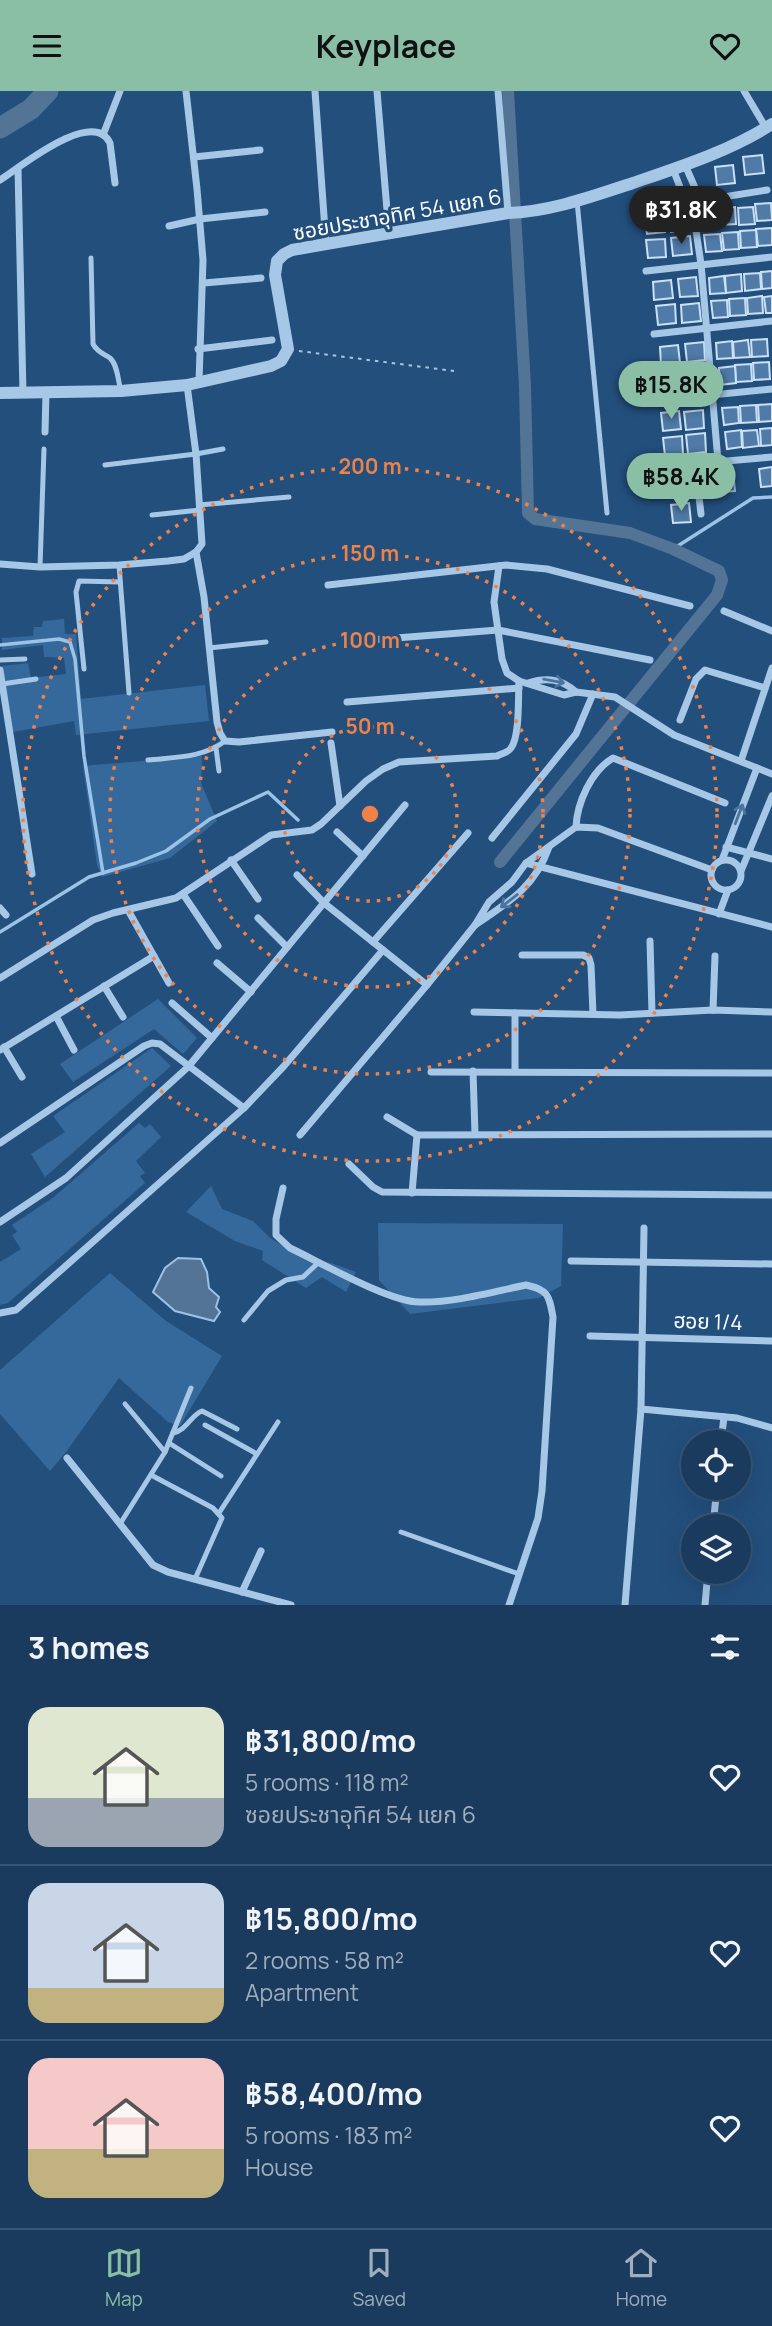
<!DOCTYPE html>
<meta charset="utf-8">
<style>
:root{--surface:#1a3b5e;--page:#274667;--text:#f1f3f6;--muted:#9fadbc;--line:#385573;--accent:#8abfa5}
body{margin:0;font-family:Manrope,"Noto Sans Thai",sans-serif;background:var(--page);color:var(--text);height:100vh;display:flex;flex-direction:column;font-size:26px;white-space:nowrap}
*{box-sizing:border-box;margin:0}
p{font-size:23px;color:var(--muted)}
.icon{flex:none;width:38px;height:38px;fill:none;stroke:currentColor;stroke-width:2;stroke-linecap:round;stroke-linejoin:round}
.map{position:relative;height:1514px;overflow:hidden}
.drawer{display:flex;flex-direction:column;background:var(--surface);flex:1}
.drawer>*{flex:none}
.buttons{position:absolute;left:681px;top:1339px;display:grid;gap:14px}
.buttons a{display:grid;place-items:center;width:70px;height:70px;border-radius:50%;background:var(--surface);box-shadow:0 7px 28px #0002,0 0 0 2px var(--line);font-size:35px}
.price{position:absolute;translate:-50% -60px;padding:0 16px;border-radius:24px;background:var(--accent);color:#111;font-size:23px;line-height:46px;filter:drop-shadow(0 2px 4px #0008)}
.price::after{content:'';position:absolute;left:50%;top:42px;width:21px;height:16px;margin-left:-10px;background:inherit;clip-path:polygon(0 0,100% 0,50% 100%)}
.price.active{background:#222;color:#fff}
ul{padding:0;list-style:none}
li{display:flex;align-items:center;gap:21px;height:175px;padding:0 28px}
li+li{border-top:2px solid var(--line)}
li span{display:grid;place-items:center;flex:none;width:196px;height:140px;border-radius:21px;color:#555}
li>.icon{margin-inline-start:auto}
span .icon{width:84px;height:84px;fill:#fffc;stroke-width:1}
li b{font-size:30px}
h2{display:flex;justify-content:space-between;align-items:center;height:84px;padding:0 28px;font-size:30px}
header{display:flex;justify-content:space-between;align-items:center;height:91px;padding:0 28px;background:var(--accent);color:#111;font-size:32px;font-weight:700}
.menu{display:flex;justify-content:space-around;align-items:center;height:98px;border-top:2px solid var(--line);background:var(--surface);font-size:19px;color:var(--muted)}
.menu a{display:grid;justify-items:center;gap:4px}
.menu .active{color:var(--accent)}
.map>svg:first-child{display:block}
</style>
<header><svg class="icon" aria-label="menu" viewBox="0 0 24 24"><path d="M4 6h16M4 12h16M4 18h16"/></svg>Keyplace<svg class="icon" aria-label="heart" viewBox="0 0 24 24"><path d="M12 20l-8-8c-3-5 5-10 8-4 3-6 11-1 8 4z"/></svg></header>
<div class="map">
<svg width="772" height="1514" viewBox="0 0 772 1514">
<rect width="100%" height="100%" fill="#234f7d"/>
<g fill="#36699b">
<path d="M64 528 65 543H76L81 608 205 594 209 630 76 644 74 630 13 641 2 575 28 572 31 587 66 583 64 567 44 566 43 554 2 559V547L33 545 34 536H42L43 530Z"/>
<path d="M202 665 201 692 217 730 170 767 102 786 97 774 83 675Z"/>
<path d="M158 908 197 947 183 963 154 938 73 991 60 973Z"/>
<path d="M152 957 171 975 45 1086 31 1063 65 1041 53 1025Z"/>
<path d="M139 1032 145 1037 150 1033 161 1046 136 1070 145 1082 140 1085 145 1092 8 1212 0 1214V1171L21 1158 12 1144 17 1141 12 1134 54 1106Z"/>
<path d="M211 1095 222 1118 253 1130 270 1147 302 1166 331 1172 356 1181 346 1201 322 1186 306 1197 262 1169 263 1160 235 1150 186 1121Z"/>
<path d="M378 1132 563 1133 561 1195 539 1207 410 1223 379 1189Z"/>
<path d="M110 1182 166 1230 222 1265 180 1335 168 1331 119 1287 66 1361 50 1380 0 1323V1279Z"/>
</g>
<g fill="#547496" stroke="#9bc2e7" stroke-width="2">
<path d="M733 378 735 400 707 402 705 380Z"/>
<path d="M178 1167 201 1168 207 1181 209 1197 219 1206 216 1216 220 1221 214 1230 175 1220 153 1201 165 1177Z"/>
</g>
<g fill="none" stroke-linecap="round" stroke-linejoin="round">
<g stroke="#9bc2e7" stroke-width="3.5">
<path d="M673 458 753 407 772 406"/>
<path d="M0 554 59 548 70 551 75 568 84 665 103 782"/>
<path d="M0 841 89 786 136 772 166 760 210 728 268 701 298 729"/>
</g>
<path stroke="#547496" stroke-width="12" d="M500 771 717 504 722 489 719 480 673 458 630 442 535 428 528 422 525 295 508 0"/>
<path stroke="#547496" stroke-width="21" d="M0 37 31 18 48 0"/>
</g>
<g fill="#507ba8" stroke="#cae0f5" stroke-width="2">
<path d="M762 64 764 82 745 84 743 66Z"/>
<path d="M733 74 735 92 717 94 715 76Z"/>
<path d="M771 112 772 129 757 130 755 113Z"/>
<path d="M735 116 736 133 721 134 719 118Z"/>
<path d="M753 116 755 133 739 134 738 117Z"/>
<path d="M718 118 720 135 704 137 703 120Z"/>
<path d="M687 121 689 139 671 141 669 123Z"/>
<path d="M664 123 665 141 647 143 645 125Z"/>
<path d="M772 137V154L758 155 756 138Z"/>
<path d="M756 139 757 156 741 157 740 140Z"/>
<path d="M738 141 739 158 724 159 722 142Z"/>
<path d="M720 143 722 160 706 161 704 144Z"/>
<path d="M690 145 692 163 673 165 671 147Z"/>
<path d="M665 148 666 166 648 167 646 149Z"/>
<path d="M772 180V197L762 198 761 181Z"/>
<path d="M760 182 761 198 745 200 744 183Z"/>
<path d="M741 183 742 200 726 202 725 185Z"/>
<path d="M724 185 726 202 710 203 709 187Z"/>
<path d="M696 186 698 205 680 206 678 188Z"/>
<path d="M671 189 673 207 654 209 653 191Z"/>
<path d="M762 205 763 222 748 223 747 207Z"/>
<path d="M772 205V222H766L764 206Z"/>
<path d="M745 207 746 224 730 225 729 208Z"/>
<path d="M727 209 728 226 713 227 711 210Z"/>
<path d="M699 212 701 230 682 232 681 214Z"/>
<path d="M675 213 676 232 658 234 656 215Z"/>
<path d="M767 248 768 265 752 266 751 249Z"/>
<path d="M748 249 750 266 734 267 733 251Z"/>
<path d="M732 250 733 267 717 268 716 252Z"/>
<path d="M704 251 705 269 687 271 685 253Z"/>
<path d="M678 254 680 272 661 274 660 256Z"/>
<path d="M769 271 770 288 754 289 753 272Z"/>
<path d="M751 273 752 290 736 291 735 274Z"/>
<path d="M735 275 736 292 720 294 719 277Z"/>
<path d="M706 276 707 294 689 296 687 278Z"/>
<path d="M681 278 683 296 664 298 663 280Z"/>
<path d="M772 313V330L759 331 758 314Z"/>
<path d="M756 314 757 331 741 332 740 315Z"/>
<path d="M738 316 739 332 724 334 722 317Z"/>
<path d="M703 319 704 337 686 339 684 321Z"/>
<path d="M679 320 681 338 663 340 661 322Z"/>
<path d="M772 337V354L761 355 760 338Z"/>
<path d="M741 339 742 356 727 358 725 341Z"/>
<path d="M757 339 759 355 743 357 742 340Z"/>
<path d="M705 342 706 361 688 363 686 344Z"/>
<path d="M682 345 683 363 665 365 663 347Z"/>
<path d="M772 376V395L761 396 759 378Z"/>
<path d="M688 387 690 405 671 406 669 388Z"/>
<path d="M689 412 691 431 673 432 671 414Z"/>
</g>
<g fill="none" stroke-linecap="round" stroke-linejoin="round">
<path stroke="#a7c7e6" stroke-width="2" stroke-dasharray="3.5 5" stroke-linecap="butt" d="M299 260 454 280"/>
<g stroke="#a7c7e6" stroke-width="5">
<path d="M577 110 607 422"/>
<path d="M91 167 93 253C98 262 103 262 110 267 118 274 118 291 121 300"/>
<path d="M105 374 196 363 223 358"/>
<path d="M199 414 289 406"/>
<path d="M152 424 200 419"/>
<path d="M119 474 129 602"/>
<path d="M40 476 44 358"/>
<path d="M209 557 266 551"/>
<path d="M0 569 25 568"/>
<path d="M84 578 76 501 79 490 120 491"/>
<path d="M2 593 36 588"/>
<path d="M216 657 219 680"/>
<path d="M148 669C175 666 203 667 225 650"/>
<path d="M244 1229 268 1200 286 1189 303 1186 319 1171"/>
<path d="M125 1313 165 1361"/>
<path d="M205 1334 257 1363"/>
<path d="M173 1342C187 1339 190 1325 202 1320L237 1338"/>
<path d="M169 1352 221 1385"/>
<path d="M151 1384 213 1417 222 1427 195 1488"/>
<path d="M219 1422 278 1331"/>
<path d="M120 1433 165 1361 191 1297"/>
<path d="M401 1441 519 1483"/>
</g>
<g stroke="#a7c7e6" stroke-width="7">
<path d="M186 0 197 98 203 169 199 291"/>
<path d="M315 0 326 153"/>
<path d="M377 0 389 143"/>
<path d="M498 0 508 122"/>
<path d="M744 0 766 37"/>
<path d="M103 44 120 0"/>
<path d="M194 66 260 59"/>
<path d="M685 74 696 99 691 106 701 173 718 370"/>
<path d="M18 78 23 302"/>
<path d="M673 78 683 104 691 106"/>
<path d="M0 89C19 77 93 16 110 52L115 92"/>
<path d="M645 112 692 111 767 99"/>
<path d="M169 135 200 128 265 121"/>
<path d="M646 180 772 166"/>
<path d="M204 192 261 187"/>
<path d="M654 243 772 230"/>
<path d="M198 258 272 249"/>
<path d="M662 309 772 298"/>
<path d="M45 341 46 302"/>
<path d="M695 372 701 423"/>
<path d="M669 375 772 366"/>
<path d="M196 461 204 506 217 631 220 642 225 650 239 651 332 641"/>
<path d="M0 473 40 476 119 474 168 470 184 468 196 461 202 453 196 363 187 294"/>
<path d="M499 475 494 511 502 568 507 582 519 590 564 604 576 601 615 606 674 644 772 683"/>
<path d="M328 494 506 474 547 478 690 515"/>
<path d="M724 520 772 540"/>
<path d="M345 551 498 539 650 569"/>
<path d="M0 579 32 783"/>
<path d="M528 592C547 586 562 588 576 601"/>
<path d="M347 611 519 597"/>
<path d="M680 629 696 588 705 579 765 597"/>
<path d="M331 652 340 715"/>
<path d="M741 670 772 577"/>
<path d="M576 736C577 712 591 680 613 667L725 712"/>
<path d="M337 741 363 765"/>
<path d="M492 747 576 643 593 603"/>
<path d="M549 756C535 796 509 811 475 834L489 811 512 791 526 772 576 736 598 737 712 779"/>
<path d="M726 756 772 768"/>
<circle cx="726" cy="784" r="15"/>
<path d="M231 769 258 808"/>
<path d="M722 769 757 677"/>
<path d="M526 772 772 836"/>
<path d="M741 780 772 705"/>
<path d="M297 784 324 812 427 894"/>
<path d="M183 803 218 855"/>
<path d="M0 817 6 824"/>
<path d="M128 819 169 892"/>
<path d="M719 823 728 799"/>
<path d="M258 827 287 856"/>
<path d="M650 850 652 922"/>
<path d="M373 851 468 742"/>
<path d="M522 864H583L589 867 591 874 593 923"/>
<path d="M217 872 251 901"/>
<path d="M0 887 93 829 113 822 176 807 271 744 312 739 321 733 366 690 383 678 399 671 497 665C501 663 509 661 511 657 520 645 518 606 519 590"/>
<path d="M104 895 123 926"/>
<path d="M172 912 212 947"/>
<path d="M713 919 715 865"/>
<path d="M474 921 620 924 713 919 772 921"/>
<path d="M56 925 74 959"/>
<path d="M4 956 22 986"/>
<path d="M0 959 154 865"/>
<path d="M473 980 475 1043"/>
<path d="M515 980V922"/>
<path d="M431 981 772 982"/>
<path d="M387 1026 417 1044 772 1043"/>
<path d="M300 1044 427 894 475 834"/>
<path d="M0 1052 144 955 152 952 160 953 244 1017"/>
<path d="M349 1073 373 1096 382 1101 772 1104"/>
<path d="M283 1097 276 1128V1144L290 1157C320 1171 389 1211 419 1211 454 1212 492 1201 526 1194 549 1199 549 1205 553 1226L542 1400 538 1427 509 1514"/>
<path d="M412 1102 417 1044"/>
<path d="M0 1131 66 1087 188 976 405 714"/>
<path d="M571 1170 772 1173"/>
<path d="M0 1222 16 1219 244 1017 284 975 383 859"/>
<path d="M590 1245 772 1250"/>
<path d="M641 1318 737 1327 772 1337"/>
<path d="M721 1351 724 1326"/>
<path d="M67 1367 153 1474 168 1481 291 1514"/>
<path d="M713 1435 717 1396"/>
<path d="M242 1501 261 1460"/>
<path d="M625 1514 641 1318 644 1137"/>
<path d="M705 1514 708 1480"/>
</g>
<path stroke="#a7c7e6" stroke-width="12" d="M0 302 121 300 187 294 271 275 281 270 288 258 275 184 277 170 284 163 292 159 326 153 508 122C550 121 593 105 633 92 680 76 730 60 772 33"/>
</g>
<defs><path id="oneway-shaft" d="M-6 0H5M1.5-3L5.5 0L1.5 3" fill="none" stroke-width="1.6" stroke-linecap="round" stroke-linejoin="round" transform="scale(1.75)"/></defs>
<g stroke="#4b739c">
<use href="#oneway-shaft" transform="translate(554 590) rotate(10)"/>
<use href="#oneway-shaft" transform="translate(739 723) rotate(-69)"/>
<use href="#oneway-shaft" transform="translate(509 810) rotate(142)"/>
</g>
<g fill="none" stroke="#ee8249" stroke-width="3.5" stroke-dasharray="3.5 7">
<circle cx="370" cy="723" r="87"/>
<circle cx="370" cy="723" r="173"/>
<circle cx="370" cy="723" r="260"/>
<circle cx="370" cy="723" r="347"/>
</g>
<g text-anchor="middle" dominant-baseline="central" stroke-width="6" stroke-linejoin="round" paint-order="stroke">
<g font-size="21" fill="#fff" stroke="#234f7d">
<text transform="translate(397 123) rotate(-10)">ซอยประชาอุทิศ 54 แยก 6</text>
<text transform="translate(708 1230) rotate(2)">ฮอย 1/4</text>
</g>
</g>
<circle cx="370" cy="723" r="10" fill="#ee8249" stroke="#234f7d" stroke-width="3.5"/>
<g font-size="21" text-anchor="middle" font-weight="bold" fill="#ee8249" stroke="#234f7d" stroke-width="6" stroke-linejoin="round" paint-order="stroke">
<text x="370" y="383">200 m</text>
<text x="370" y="470">150 m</text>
<text x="370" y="557">100 m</text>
<text x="370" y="643">50 m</text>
</g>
</svg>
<div class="buttons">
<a><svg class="icon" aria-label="locate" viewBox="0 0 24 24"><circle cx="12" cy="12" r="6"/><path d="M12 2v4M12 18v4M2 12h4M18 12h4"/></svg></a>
<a><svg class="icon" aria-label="layers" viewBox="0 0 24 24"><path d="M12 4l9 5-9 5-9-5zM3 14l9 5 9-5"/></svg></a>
</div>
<b class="price active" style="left:681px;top:155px">฿31.8K</b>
<b class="price" style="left:671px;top:330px">฿15.8K</b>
<b class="price" style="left:681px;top:422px">฿58.4K</b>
</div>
<section class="drawer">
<h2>3 homes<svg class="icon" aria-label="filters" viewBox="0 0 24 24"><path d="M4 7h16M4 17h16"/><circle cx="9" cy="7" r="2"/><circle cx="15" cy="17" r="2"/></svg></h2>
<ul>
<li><span style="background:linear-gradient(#dfe7d0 65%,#9aa5b1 0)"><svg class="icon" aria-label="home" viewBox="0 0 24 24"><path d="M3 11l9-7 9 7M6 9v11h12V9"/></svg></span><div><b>฿31,800/mo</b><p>5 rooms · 118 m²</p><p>ซอยประชาอุทิศ 54 แยก 6</p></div><svg class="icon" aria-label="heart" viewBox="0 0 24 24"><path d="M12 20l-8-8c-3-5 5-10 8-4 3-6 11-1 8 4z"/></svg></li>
<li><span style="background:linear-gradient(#c9d6e8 75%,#c2b280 0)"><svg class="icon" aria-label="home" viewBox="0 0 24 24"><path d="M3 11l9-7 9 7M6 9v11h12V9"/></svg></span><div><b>฿15,800/mo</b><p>2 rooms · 58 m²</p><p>Apartment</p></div><svg class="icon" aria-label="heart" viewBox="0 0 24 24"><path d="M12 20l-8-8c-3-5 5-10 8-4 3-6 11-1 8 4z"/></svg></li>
<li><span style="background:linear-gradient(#f6c9c9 65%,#c2b280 0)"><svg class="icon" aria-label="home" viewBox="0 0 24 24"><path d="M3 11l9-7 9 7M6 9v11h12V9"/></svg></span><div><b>฿58,400/mo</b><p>5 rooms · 183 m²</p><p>House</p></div><svg class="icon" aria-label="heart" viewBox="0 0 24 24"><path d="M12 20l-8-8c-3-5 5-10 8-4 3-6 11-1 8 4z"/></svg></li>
</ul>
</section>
<nav class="menu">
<a class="active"><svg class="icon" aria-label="map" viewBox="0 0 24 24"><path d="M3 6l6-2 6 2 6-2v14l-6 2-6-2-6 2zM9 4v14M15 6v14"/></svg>Map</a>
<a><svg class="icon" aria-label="saved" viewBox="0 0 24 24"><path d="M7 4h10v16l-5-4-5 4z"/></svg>Saved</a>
<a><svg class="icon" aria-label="home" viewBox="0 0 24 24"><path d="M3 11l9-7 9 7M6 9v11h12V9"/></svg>Home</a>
</nav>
